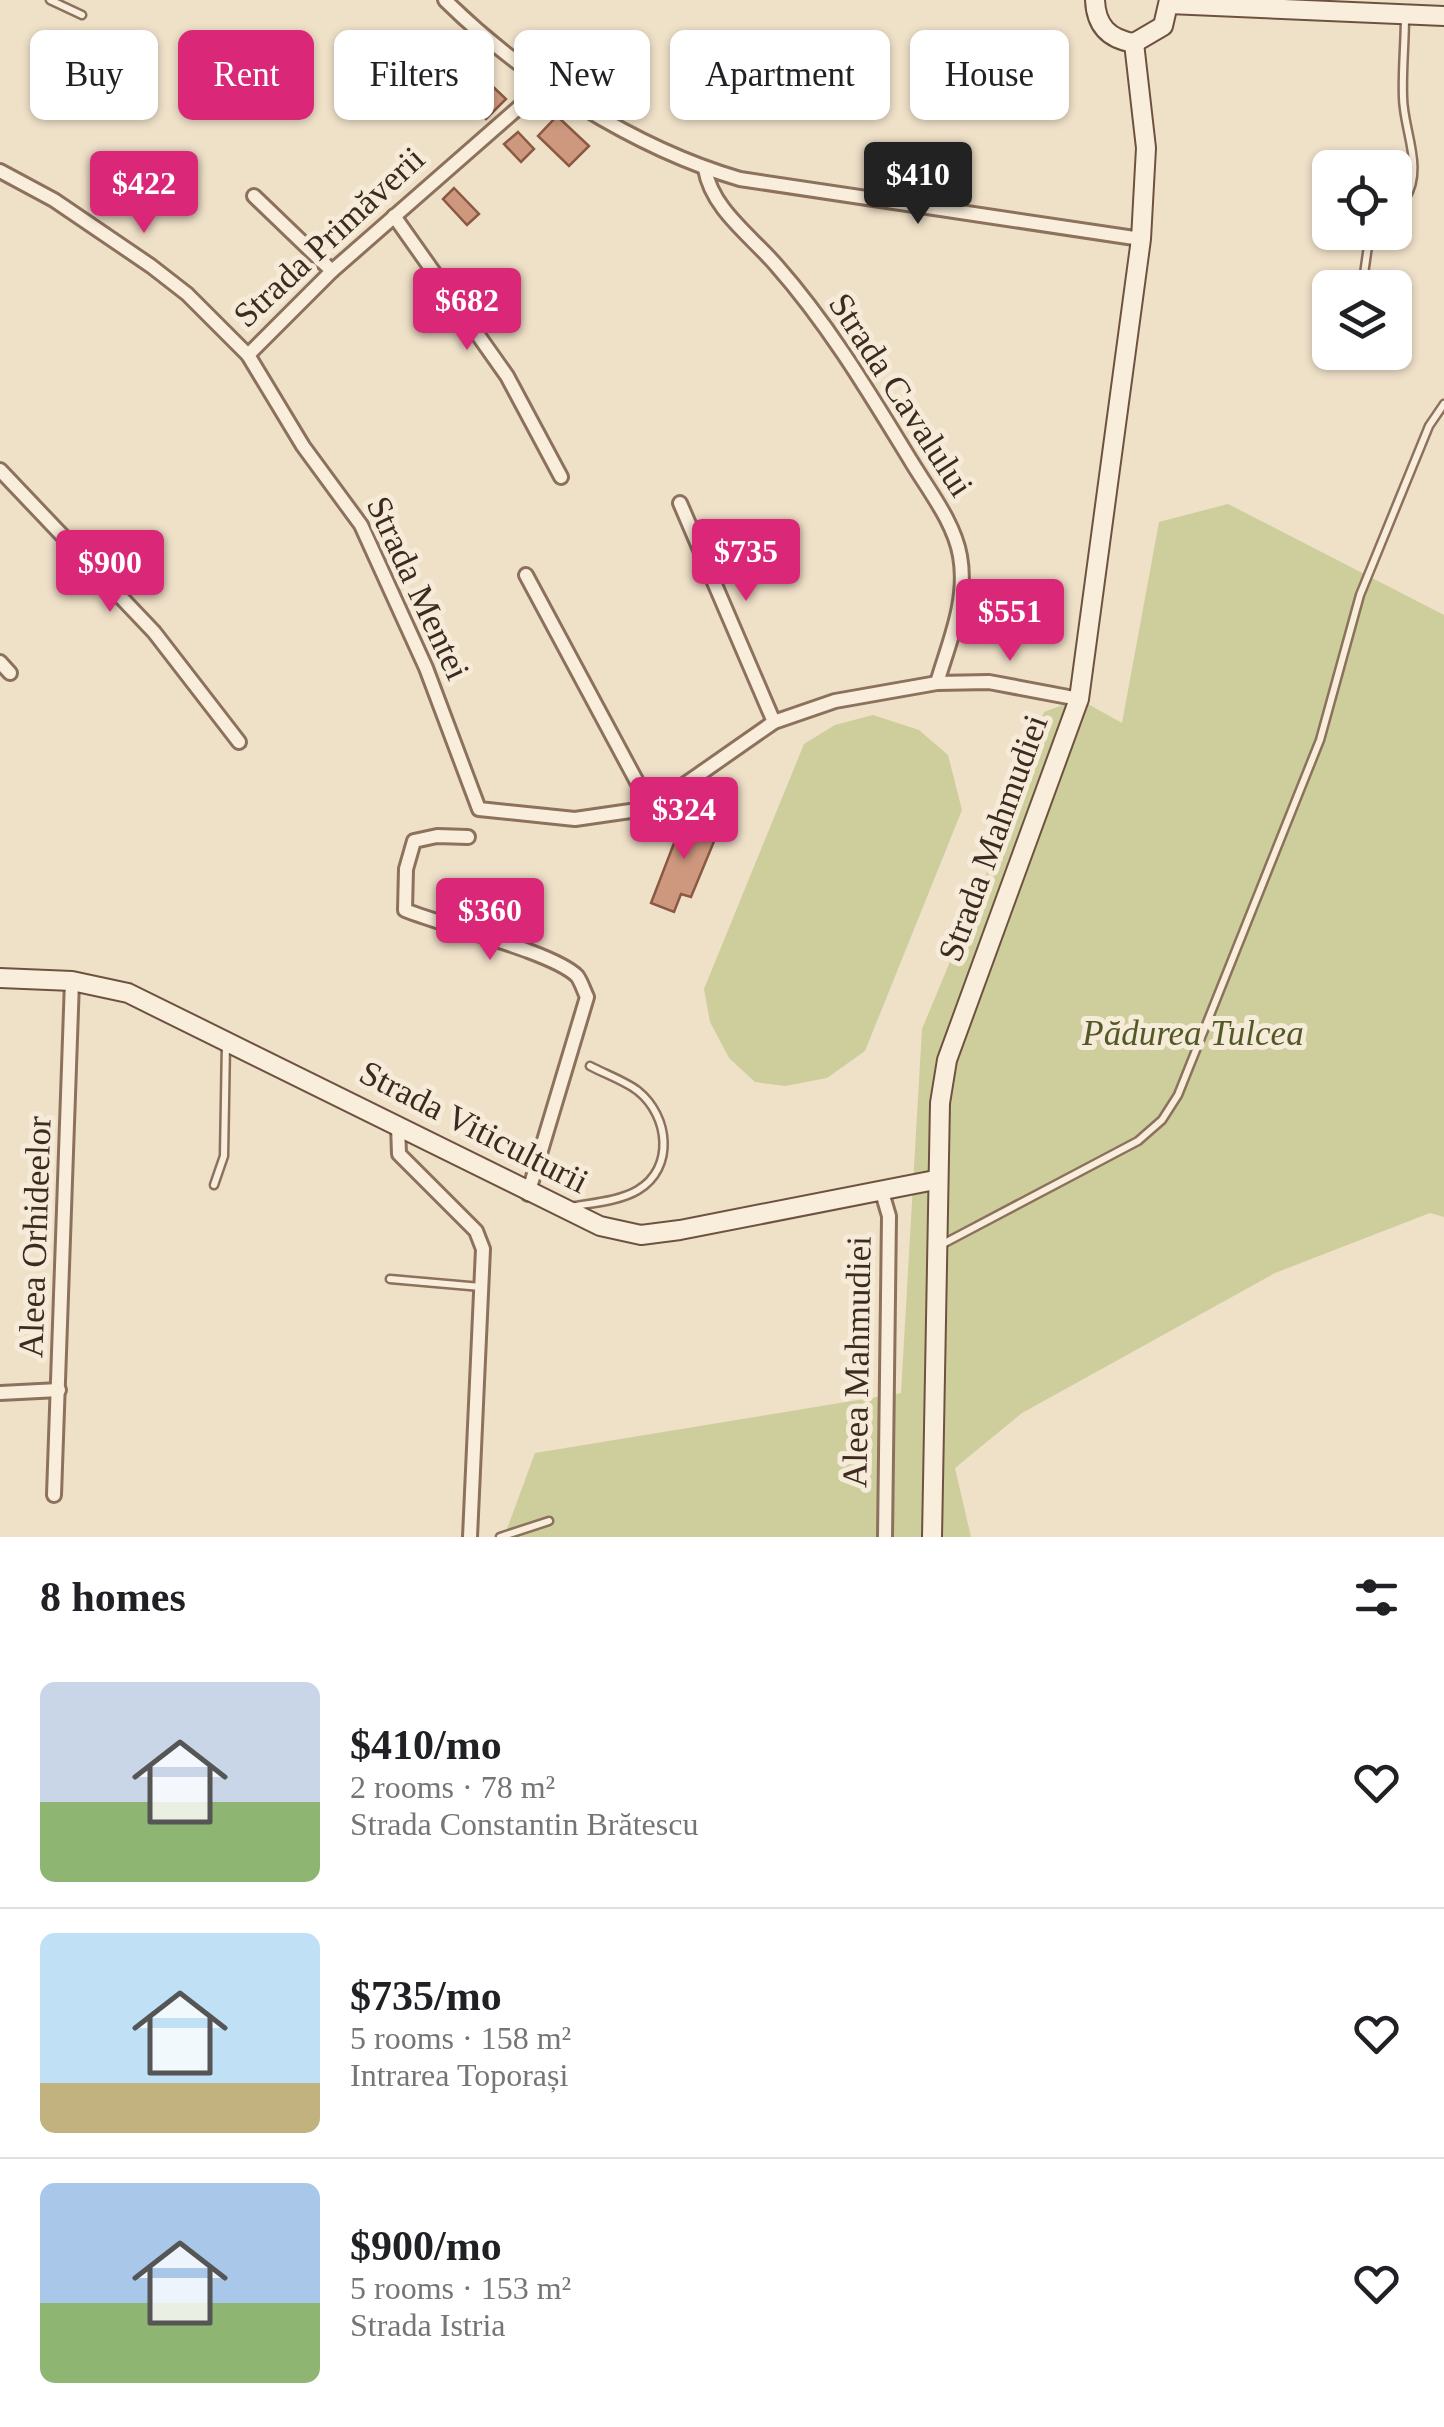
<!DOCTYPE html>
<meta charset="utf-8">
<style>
:root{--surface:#fff;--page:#f2f2f2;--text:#202124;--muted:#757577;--line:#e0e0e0;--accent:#db2777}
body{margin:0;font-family:"Times New Roman",serif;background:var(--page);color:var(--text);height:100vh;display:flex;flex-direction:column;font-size:38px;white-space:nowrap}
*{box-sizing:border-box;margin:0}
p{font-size:32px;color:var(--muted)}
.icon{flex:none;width:55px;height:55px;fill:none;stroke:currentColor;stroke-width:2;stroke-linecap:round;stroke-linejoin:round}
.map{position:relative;height:1537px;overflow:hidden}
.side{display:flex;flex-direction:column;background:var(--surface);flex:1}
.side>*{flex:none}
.guide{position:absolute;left:30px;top:30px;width:1385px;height:90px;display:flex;gap:20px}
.fabs{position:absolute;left:1312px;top:150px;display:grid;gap:20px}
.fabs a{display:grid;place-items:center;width:100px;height:100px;border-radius:15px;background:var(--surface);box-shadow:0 2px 8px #0004;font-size:50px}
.price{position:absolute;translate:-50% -85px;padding:0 22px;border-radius:10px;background:var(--accent);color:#fff;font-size:32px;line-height:65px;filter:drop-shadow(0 2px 5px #0008)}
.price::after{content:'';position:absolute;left:50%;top:60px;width:30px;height:22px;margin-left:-15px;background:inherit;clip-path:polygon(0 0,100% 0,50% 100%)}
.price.current{background:#222;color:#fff}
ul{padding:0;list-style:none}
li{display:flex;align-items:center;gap:30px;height:250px;padding:0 40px}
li+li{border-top:2px solid var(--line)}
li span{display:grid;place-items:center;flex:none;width:280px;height:200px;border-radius:15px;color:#555}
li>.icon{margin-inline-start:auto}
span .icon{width:120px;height:120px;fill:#fffc;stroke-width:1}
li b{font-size:42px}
h2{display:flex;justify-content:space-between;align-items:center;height:120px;padding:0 40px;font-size:42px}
.pill{padding:0 35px;border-radius:15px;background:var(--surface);box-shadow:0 2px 8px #0004;font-size:35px;line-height:90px}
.pill.current{background:var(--accent);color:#fff}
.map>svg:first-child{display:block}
</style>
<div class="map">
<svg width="1444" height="1537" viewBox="0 0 1444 1537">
<rect width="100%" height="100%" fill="#efe0c8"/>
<g fill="#cdce9c">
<path d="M1228 504 1444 615V1217L1430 1213 1275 1273 1022 1413 955 1468 971 1537H504L535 1453 901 1393 922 1029 998 846 1044 712 1079 699 1122 723 1159 522Z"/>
<path d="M873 715 919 730 948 755 962 810 865 1051 827 1078 785 1086 755 1082 729 1058 710 1022 704 989 804 744 835 725Z"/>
</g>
<g fill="#cd987e" stroke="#8b5842" stroke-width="2.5">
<path d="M463 56 473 67 444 94 435 84Z"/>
<path d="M489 83 506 99 486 119 471 102Z"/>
<path d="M557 116 589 146 569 166 538 136Z"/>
<path d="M518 132 534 149 521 162 504 144Z"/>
<path d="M454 188 479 214 467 225 443 199Z"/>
<path d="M686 812 710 820 704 835 715 839 691 897 681 894 674 912 651 903Z"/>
</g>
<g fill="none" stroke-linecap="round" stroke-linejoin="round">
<defs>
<g id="lane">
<path d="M50 0 82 15"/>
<path d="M1395 205 1405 199C1425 169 1403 129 1403 97 1402 70 1405 43 1405 16"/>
<path d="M1362 288 1370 232"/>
<path d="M214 1185 224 1156 226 1043"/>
<path d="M570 1207C591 1203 620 1201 638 1190 675 1168 669 1116 638 1091 625 1081 605 1074 590 1066"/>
<path d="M939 1246 1138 1141 1162 1120 1178 1095 1320 740 1360 595 1429 426 1444 404"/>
<path d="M390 1279 481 1287"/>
<path d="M500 1537 549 1521"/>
</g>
<g id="street">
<path d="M445 0C523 77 634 148 740 179L1141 239"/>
<path d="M705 169C712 209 750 235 776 265 829 325 870 394 911 461 929 491 954 522 960 556 968 600 949 642 937 683"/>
<path d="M0 171 54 200 151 266 187 294 248 355 303 446 361 525 426 668 479 809 575 819 651 808 774 722 835 701 937 683 989 682 1079 699"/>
<path d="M254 196 332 271"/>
<path d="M394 216 507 376 561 477"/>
<path d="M248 355 332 271 549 81"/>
<path d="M0 470 154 632 239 742"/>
<path d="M680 503 774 722"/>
<path d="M526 575 651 808"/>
<path d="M0 662 10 673"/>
<path d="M468 837 437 836 414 841 406 869 405 910C444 926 553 952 577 976 581 981 584 991 587 997L528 1194"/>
<path d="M398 1125 399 1154 476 1231 483 1249 470 1537"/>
<path d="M881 1189 889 1216 885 1537"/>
<path d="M0 1393 59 1390"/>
<path d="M54 1495 72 981"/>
</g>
<g id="secondary">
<path d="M1095 0C1096 26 1109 39 1134 43L1163 26 1169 0"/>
<path d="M1169 4 1444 16"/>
<path d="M0 978 72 981 128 993 600 1226 641 1235 680 1230 935 1180"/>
<path d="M932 1537 940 1103 947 1060 1079 699 1141 239 1146 148 1134 43"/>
</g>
</defs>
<use href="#lane" stroke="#8c715d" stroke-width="11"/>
<use href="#street" stroke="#8c715d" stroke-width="18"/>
<use href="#secondary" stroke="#6e5240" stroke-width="22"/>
<use href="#lane" stroke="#f9eedc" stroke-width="6"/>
<use href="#street" stroke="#f9eedc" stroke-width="12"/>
<use href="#secondary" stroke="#f9eedc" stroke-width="18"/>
</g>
<g text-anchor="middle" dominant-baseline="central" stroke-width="10" stroke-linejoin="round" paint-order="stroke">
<g font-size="35" fill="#3c2b20" stroke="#f6ebd8">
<text transform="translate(329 237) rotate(-43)">Strada Primăverii</text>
<text transform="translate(901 395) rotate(57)">Strada Cavalului</text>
<text transform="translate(418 588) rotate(65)">Strada Mentei</text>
<text transform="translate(993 838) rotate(-70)">Strada Mahmudiei</text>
<text transform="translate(474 1127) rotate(27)">Strada Viticulturii</text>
<text transform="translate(35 1237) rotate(-88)">Aleea Orhideelor</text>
<text transform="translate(857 1362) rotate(-89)">Aleea Mahmudiei</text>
</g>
<g font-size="35" font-style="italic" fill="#515927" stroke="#f6ebd8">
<text x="1193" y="1033">Pădurea Tulcea</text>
</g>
</g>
</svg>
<div class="fabs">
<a><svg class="icon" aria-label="locate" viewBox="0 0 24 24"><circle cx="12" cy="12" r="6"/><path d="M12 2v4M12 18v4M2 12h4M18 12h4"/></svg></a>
<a><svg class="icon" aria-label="layers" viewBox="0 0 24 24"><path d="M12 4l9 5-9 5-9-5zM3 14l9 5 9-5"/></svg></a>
</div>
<b class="price current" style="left:918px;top:227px">$410</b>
<b class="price" style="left:144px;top:236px">$422</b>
<b class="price" style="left:467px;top:353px">$682</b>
<b class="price" style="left:746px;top:604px">$735</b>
<b class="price" style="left:110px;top:615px">$900</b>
<b class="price" style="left:1010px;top:664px">$551</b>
<b class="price" style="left:684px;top:862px">$324</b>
<b class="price" style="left:490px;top:963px">$360</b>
<div class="guide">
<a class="pill">Buy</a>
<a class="pill current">Rent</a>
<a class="pill">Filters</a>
<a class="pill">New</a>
<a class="pill">Apartment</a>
<a class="pill">House</a>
</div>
</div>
<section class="side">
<h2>8 homes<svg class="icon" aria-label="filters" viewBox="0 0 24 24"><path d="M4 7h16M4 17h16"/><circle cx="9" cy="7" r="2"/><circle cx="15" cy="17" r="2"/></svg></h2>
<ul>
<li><span style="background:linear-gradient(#c9d6e8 60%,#8fb573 0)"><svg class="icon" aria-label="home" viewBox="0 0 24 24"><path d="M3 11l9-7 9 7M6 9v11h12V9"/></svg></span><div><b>$410/mo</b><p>2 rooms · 78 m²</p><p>Strada Constantin Brătescu</p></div><svg class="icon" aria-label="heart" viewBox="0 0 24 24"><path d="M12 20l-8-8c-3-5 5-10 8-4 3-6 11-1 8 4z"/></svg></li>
<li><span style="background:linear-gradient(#bfe0f5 75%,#c2b280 0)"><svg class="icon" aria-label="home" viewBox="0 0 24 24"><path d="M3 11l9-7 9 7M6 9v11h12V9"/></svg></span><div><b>$735/mo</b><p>5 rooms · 158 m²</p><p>Intrarea Toporași</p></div><svg class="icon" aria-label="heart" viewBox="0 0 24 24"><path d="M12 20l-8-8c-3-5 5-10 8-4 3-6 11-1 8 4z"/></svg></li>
<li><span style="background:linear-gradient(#a9c7e8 60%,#8fb573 0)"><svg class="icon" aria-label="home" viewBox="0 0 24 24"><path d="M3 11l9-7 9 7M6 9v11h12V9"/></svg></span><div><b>$900/mo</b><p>5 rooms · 153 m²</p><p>Strada Istria</p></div><svg class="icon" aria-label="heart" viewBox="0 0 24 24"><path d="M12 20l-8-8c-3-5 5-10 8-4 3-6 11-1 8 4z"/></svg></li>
</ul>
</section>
